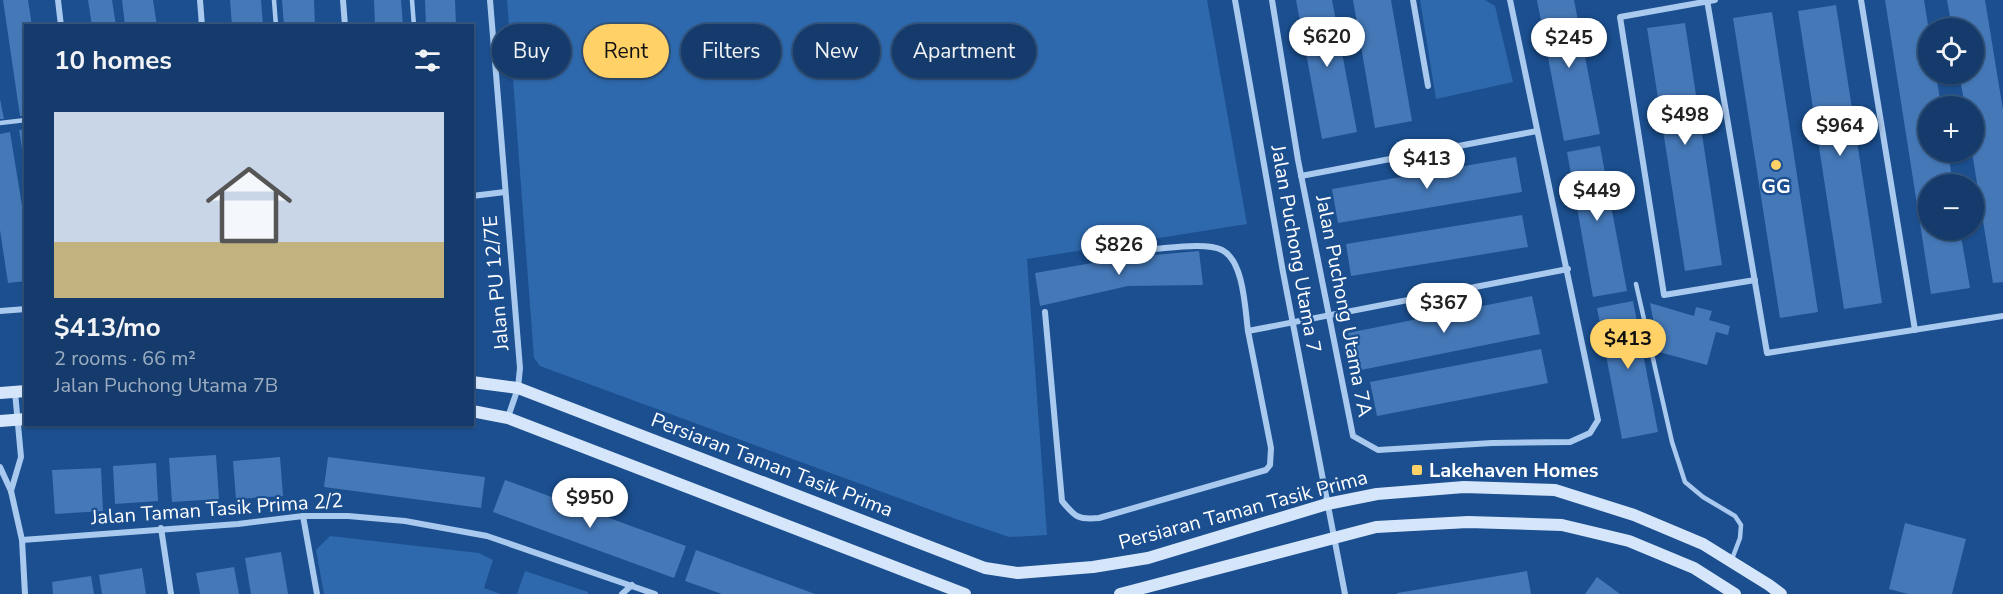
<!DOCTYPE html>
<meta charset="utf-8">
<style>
:root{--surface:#143b6b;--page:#214673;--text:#f1f3f6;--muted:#9dadc1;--line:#33557e;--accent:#ffd166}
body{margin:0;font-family:"Nunito Sans",sans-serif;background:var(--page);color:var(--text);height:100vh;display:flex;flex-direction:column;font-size:22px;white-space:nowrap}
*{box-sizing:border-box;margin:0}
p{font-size:20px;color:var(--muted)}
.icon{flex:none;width:33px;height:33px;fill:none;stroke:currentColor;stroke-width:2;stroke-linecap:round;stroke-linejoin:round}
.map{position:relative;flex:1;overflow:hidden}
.side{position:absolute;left:24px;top:24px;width:450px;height:402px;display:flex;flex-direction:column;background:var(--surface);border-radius:0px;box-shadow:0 2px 4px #0004,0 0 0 2px var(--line)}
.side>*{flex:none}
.guide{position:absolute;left:492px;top:24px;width:570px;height:54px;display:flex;gap:12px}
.buttons{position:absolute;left:1918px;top:18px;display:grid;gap:12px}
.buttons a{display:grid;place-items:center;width:66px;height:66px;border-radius:50%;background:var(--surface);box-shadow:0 2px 4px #0004,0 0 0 2px var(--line);font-size:30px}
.price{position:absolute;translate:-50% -51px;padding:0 14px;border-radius:21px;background:#fff;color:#222;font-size:20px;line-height:39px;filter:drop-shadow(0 2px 3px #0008)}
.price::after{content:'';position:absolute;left:50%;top:36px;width:18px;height:14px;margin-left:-9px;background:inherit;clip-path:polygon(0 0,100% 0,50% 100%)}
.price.on{background:var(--accent);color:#111}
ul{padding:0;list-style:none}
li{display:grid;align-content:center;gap:12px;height:318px;padding:0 30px}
li span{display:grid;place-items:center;height:186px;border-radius:0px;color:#555}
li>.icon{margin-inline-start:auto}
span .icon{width:108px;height:108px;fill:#fffc;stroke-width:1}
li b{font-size:26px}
h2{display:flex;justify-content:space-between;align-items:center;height:72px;padding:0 30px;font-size:26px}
.chip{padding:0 21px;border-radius:27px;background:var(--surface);box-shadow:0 2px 4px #0004,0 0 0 2px var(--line);font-size:21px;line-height:54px}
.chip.on{background:var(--accent);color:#111}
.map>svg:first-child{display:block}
</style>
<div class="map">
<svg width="2003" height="594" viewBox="0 0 2003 594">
<rect width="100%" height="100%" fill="#1b4f8f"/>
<g fill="#2e69ad">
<path d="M507 0H1207L1247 224 1027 259 1047 535 1009 537 953 518 540 366 534 358Z"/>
<path d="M1420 0H1485L1495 6 1513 82 1436 99Z"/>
<path d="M330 536 479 553 493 560 484 588 501 594H324L316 550Z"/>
<path d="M525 571 588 592V594H517Z"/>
</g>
<g fill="#4478b7">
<path d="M3 0H28L32 26H26V116H20Z"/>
<path d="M88 0H112L116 26H92Z"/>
<path d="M122 0H153L157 26H125Z"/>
<path d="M230 0H261L263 26H232Z"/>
<path d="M282 0H314L315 26H284Z"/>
<path d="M374 0H401L403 26H375Z"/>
<path d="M425 0H455L456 26H426Z"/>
<path d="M1296 0H1332L1357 132 1322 139Z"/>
<path d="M1353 0H1391L1412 121 1375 128Z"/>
<path d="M1537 0H1574L1600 134 1564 141Z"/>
<path d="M1885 0H1924L1929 31V74H1936L1941 106H1929V152H1948L1953 184H1929V230H1960L1970 288 1931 294Z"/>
<path d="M1947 0H1985L2003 110V282L1993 283 1972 152H1974V106H1965L1959 74H1974V28H1952Z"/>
<path d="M1836 5 1882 303 1844 309 1798 11Z"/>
<path d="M1772 12 1818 312 1780 318 1733 18Z"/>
<path d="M1685 23 1722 265 1685 271 1647 28Z"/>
<path d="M0 99 4 119H0Z"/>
<path d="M26 129V162H24L19 130Z"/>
<path d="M10 132 26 230V281L8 283 0 230V134Z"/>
<path d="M1600 146 1627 291 1593 297 1567 152Z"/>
<path d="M1516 157 1522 192 1338 223 1332 189Z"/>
<path d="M1522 215 1528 247 1351 276 1346 244Z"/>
<path d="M1199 251 1203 285 1128 286 1040 306 1035 273 1121 258Z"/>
<path d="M1532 296 1540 334 1356 371 1348 333Z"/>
<path d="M1633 301 1658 432 1622 439 1597 308Z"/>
<path d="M1650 303 1694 316 1696 307 1712 311 1709 320 1730 326 1728 335 1716 332 1707 365 1659 352Z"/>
<path d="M1541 349 1548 383 1377 416 1370 382Z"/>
<path d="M216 455 219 499 172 502 169 458Z"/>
<path d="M280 457 283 496 236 499 233 461Z"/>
<path d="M328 457 485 477 481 508 324 487Z"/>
<path d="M156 463 158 501 115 504 113 466Z"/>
<path d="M101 468 103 511 55 514 52 470Z"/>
<path d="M505 480 686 546 674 578 493 512Z"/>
<path d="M1905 523 1966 539 1952 594H1908L1889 589Z"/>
<path d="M696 550 815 594H722L685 581Z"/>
<path d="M281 552 288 594H251L245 558Z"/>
<path d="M234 567 239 594H200L196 573Z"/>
<path d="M142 568 146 594H102L99 575Z"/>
<path d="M1527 571 1531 594H1397V593Z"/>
<path d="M91 576 94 594H53L52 582Z"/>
<path d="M1597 577 1620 594H1585Z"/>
</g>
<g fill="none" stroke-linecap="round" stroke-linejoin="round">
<g stroke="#a9c9ee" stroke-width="4.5">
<path d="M274 0 276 26"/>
<path d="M412 0 414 26"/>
<path d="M0 123 26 120"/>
<path d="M1636 284 1672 442 1685 482 1703 497 1735 516 1741 525 1740 538 1732 559"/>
</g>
<g stroke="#a9c9ee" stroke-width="6">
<path d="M58 0 61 26"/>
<path d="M200 0 202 26"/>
<path d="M343 0 345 26"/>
<path d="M490 0 520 368 518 388 508 417"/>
<path d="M1235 0 1283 272 1345 594"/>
<path d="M1272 0 1298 160 1353 436 1378 450 1492 443 1570 442 1590 433 1598 420 1510 0"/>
<path d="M1413 0 1428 86"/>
<path d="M1707 0 1767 353 2003 316"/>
<path d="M1715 0 1620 17 1664 295 1755 280"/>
<path d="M1861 0 1915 330"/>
<path d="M1301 176 1537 131"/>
<path d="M472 196 505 192"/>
<path d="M1152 249C1169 248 1207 242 1222 250 1244 261 1245 309 1248 331"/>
<path d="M0 311 26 309"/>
<path d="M1045 312 1062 501C1075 517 1078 520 1099 518L1266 470 1270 465 1271 448 1248 331 1568 269"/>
<path d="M0 467 11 491 22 540 25 594"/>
<path d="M11 491 21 457 15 392"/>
<path d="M303 516 317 594"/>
<path d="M161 528 171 594"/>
<path d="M22 540 238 524 303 516H348L405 521 487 536 655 594"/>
<path d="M622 594 632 585"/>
</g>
<g stroke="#d6e6fa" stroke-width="12">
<path d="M472 382 518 388 985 568 1018 573 1093 567 1148 558 1327 504 1377 494 1464 487 1555 490 1634 515 1703 544 1769 585 1781 594"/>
<path d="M0 393 26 391"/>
<path d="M472 411 508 418 965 594"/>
<path d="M0 421 26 419"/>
<path d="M1120 594 1376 527 1468 522 1562 525 1629 541 1694 568 1735 594"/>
</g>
</g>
<g fill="#ffd166" stroke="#1b4f8f" stroke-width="2">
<circle cx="1776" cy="165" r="6"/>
<rect x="1411" y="464" width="12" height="12" rx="3"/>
</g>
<g text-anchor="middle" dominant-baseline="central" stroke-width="4.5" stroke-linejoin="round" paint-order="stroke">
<g font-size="20" font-weight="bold" fill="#fff" stroke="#1b4f8f">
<text x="1776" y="186">GG</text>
<text x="1429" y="470" text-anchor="start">Lakehaven Homes</text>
</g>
<g font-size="20" fill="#fff" stroke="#1b4f8f">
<text transform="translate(1296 249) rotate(80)">Jalan Puchong Utama 7</text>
<text transform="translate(496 283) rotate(-95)">Jalan PU 12/7E</text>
<text transform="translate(1344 306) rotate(79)">Jalan Puchong Utama 7A</text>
<text transform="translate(772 465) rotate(21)">Persiaran Taman Tasik Prima</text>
<text transform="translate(217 509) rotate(-4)">Jalan Taman Tasik Prima 2/2</text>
<text transform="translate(1243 510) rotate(-15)">Persiaran Taman Tasik Prima</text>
</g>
</g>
</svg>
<div class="buttons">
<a><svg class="icon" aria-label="locate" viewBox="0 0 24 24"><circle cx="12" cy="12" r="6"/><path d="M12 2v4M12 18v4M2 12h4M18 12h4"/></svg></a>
<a>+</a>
<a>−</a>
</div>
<b class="price" style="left:1327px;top:68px">$620</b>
<b class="price" style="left:1569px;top:69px">$245</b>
<b class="price" style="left:1685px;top:146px">$498</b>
<b class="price" style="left:1840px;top:157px">$964</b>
<b class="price" style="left:1427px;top:190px">$413</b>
<b class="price" style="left:1597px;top:222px">$449</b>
<b class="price" style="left:1119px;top:276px">$826</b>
<b class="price" style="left:1444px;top:334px">$367</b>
<b class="price on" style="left:1628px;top:370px">$413</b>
<b class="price" style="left:590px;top:529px">$950</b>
<div class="guide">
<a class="chip">Buy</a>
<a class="chip on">Rent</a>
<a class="chip">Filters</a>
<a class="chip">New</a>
<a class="chip">Apartment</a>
</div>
<section class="side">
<h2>10 homes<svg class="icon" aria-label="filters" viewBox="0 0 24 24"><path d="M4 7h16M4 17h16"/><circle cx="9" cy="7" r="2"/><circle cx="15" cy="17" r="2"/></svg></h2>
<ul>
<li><span style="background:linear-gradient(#c9d6e8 70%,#c2b280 0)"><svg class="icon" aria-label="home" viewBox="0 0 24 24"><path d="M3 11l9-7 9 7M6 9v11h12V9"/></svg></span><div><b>$413/mo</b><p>2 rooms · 66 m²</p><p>Jalan Puchong Utama 7B</p></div></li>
</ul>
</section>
</div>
